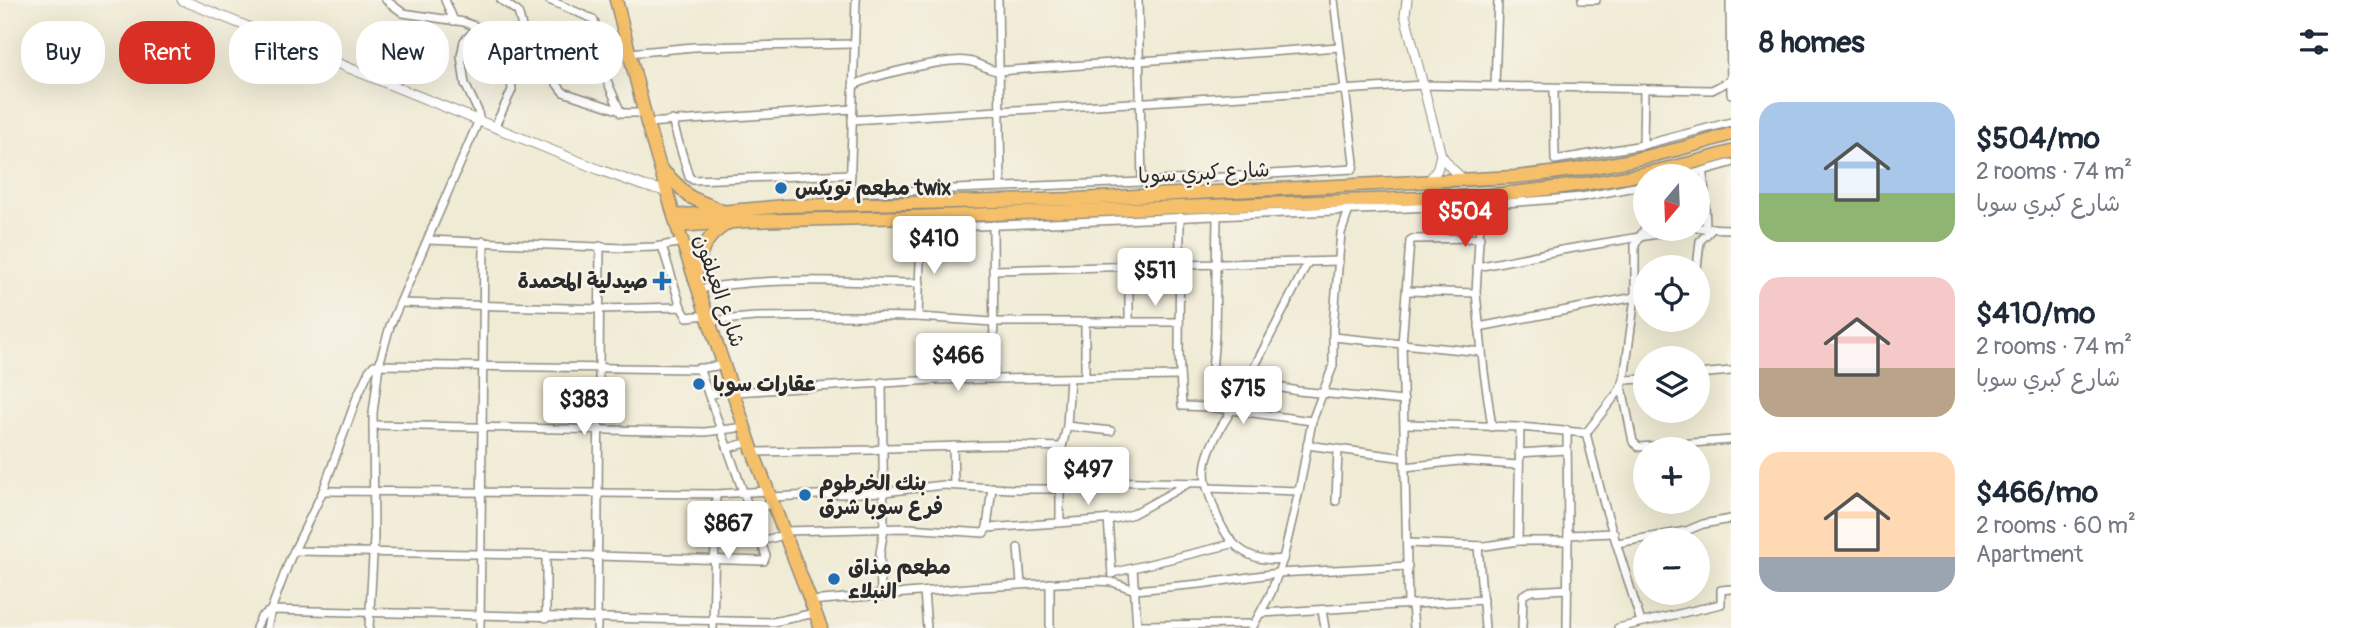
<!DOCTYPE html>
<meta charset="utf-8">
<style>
:root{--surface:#fff;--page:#f6f6f7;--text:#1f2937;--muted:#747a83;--accent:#d93025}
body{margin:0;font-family:Pangolin,"Playpen Sans Arabic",sans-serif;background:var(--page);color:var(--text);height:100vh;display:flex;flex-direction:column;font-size:26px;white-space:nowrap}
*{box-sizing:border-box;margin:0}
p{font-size:23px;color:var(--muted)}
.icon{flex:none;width:38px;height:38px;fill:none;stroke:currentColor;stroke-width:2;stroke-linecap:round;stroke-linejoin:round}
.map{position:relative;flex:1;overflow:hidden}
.panel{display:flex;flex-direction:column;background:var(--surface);width:630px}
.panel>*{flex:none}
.top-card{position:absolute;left:21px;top:21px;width:665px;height:63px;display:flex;gap:14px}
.needle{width:46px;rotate:199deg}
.controls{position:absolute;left:1633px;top:164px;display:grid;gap:14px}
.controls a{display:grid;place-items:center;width:77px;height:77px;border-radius:50%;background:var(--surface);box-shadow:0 7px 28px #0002;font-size:35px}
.price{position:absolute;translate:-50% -60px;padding:0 16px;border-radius:7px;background:#fff;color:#222;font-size:23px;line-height:46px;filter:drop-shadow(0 2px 4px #0008)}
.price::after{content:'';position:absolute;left:50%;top:42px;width:21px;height:16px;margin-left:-10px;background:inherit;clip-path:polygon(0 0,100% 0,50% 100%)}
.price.on{background:var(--accent);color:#fff}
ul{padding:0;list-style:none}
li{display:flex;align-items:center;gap:21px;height:175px;padding:0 28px}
li span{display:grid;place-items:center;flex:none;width:196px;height:140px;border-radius:21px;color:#555}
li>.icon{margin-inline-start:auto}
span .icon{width:84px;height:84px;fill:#fffc;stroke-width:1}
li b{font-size:30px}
h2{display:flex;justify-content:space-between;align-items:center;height:84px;padding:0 28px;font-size:30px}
.pill{padding:0 24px;border-radius:28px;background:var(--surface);box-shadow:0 7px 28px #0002;font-size:24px;line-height:63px}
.pill.on{background:var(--accent);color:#fff}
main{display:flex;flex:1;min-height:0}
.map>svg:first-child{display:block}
</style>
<main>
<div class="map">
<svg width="1731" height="628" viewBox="0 0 1731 628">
<rect width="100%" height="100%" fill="#f7f3e8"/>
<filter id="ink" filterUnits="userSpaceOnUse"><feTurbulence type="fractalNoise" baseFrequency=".0143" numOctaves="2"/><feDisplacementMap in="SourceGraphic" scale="14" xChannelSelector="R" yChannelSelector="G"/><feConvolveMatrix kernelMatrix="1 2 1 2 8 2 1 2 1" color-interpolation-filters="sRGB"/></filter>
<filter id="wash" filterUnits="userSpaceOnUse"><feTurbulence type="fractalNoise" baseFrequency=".00686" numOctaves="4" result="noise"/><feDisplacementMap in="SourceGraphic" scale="28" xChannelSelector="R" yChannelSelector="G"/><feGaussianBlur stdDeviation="1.57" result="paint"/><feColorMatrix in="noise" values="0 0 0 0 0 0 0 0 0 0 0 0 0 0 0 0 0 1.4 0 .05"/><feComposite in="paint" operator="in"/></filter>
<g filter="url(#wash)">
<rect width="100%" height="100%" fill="#f0ebd4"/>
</g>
<g filter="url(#ink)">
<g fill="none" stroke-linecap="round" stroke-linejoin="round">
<defs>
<g id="minor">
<path d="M386 0 403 13 464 22 498 35 523 30"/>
<path d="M445 0 454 21"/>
<path d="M501 0 518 12 523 30 597 58 621 113H645"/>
<path d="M549 0 593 19 595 23 593 55"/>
<path d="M998 0 1001 187"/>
<path d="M1138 0 1142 182"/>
<path d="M1582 0H1596"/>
<path d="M1730 0 1731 94"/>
<path d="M629 53 694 47 854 44"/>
<path d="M555 70 557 84 563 92 618 110"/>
<path d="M853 86C869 76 947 58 967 61 978 62 987 70 998 71L1339 47"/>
<path d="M1495 86 1498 0"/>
<path d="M1554 88 1555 160 1643 145 1731 122"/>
<path d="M672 120 689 177 693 180 851 174"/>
<path d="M852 120 1423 85 1712 90 1731 80"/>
<path d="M647 123 852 109"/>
<path d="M495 126 512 90 508 46 509 41 515 32"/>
<path d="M1643 145 1644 89"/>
<path d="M1704 175 1706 227"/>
<path d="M1681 177 1731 163"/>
<path d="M850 193 1142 182 1353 169 1354 162 1334 0"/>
<path d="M850 195 856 0"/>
<path d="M1481 205 1476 293 1484 372 1492 427"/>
<path d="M1180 217 1179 354 1182 406 1209 407 1312 421"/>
<path d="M993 225 994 379"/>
<path d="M1698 228 1731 229"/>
<path d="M428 240 624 248 655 247 683 242"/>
<path d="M662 246 681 307"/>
<path d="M1129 266V321"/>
<path d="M1477 267 1562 250 1687 229"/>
<path d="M1697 268 1700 241 1713 228"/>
<path d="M993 270 1339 261"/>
<path d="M699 289C773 276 846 282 920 283"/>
<path d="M1408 291 1476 293"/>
<path d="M1634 300 1645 299"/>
<path d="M401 303 599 309 681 307 687 317 707 315"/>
<path d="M918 317 921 234 923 230 927 228 1481 205 1582 197 1645 185"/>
<path d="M710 321 755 317 851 316 918 317 993 322H1179"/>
<path d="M1479 327 1635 297"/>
<path d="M1333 337 1482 352"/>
<path d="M1698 374 1731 371"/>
<path d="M1085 377V321"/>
<path d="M1624 380 1645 379"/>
<path d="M1247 381 1298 391 1404 401"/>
<path d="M1622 387 1633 442 1639 447 1731 440"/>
<path d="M734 392 934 380 1180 376"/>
<path d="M709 395 733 389"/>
<path d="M1209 407 1215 335 1217 216"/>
<path d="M1405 424 1520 427 1586 433"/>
<path d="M373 425 705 432 745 427"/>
<path d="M1067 426 1111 431"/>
<path d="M1520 427 1518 541H1568"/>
<path d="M1567 430 1568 535"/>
<path d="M1586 433 1619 391 1624 380 1635 297V245L1645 228"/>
<path d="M1586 433 1604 504 1641 622"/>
<path d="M1307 445 1405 458"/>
<path d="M953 446 954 485"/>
<path d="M728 448 750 442"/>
<path d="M753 452 874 450 886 448 1003 445 1062 447"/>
<path d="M1519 453 1566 450"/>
<path d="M1405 467 1459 461 1519 465"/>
<path d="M1062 488V447L1067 426 1070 378"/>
<path d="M1207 488 1299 491"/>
<path d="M1060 489V523"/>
<path d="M323 491 716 494 768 491"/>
<path d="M770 497 884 492 943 485 1011 489H1060L1087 481 1206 483"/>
<path d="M1336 501 1338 450"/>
<path d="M749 509 773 504"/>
<path d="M1108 519 1112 574"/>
<path d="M987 528 992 487"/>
<path d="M784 531 907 528 984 533 987 528 1114 519 1133 514 1189 483"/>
<path d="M761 541 784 535"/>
<path d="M1407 543 1485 546 1518 541"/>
<path d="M1617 543 1686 531 1703 524 1731 519"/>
<path d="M1478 546 1485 628"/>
<path d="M1018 548 1021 584"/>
<path d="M294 551 597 556 764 561 766 556 699 368"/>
<path d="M1283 559C1243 564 1224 539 1213 505 1208 491 1203 478 1206 463 1210 443 1224 422 1235 405L1308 262"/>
<path d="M1133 568 1137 627"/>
<path d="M1112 573 1232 544"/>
<path d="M1050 583V628"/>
<path d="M924 592 927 628"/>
<path d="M881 596 880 553 884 529 882 382"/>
<path d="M810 601 979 587 1099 581 1112 582 1135 590 1200 584 1278 573 1408 566"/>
<path d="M1408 605 1402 344 1410 241 1412 239 1480 238"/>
<path d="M1412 605 1414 628"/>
<path d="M1322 610 1325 628"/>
<path d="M1261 613 1483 600"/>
<path d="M546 618V555"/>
<path d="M1137 625 1254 624"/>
<path d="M256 628 261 617 271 610 290 559 323 491 357 397 369 371 374 365 695 369 724 365"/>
<path d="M267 628 271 610 773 622 815 613"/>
<path d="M369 628 374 538 373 413 379 365 390 326 479 120 478 111 465 84 461 56 464 41 478 27"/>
<path d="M480 628 484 241"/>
<path d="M597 628 600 246"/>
<path d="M713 628 716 494"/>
<path d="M1252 628 1271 593 1283 559 1299 491 1312 421 1333 366V328L1341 233 1350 207"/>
<path d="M1522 628 1523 595 1531 591 1568 589"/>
<path d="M1567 628 1568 535 1614 533"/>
<path d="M1618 628 1721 604V590L1731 589"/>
</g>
<g id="tertiary">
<path d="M182 0 600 170 644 186 667 191"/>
<path d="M1407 0 1405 15 1441 155 1451 168 1464 180"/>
<path d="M1428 182 1437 170 1441 155"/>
</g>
<g id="trunk">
<path d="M616 0 647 123 677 226 753 452 821 628"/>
<path d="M663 171 690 197 720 210"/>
<path d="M674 216 785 206 1078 199 1515 177C1589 170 1660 157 1731 134"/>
<path d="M677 226 748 221 912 217 1478 196C1563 189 1649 177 1731 152"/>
<path d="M695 278C699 254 705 236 727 224"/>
</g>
</defs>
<use href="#minor" stroke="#8e8b80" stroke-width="10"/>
<use href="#tertiary" stroke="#8e8b80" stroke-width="11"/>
<use href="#trunk" stroke="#8e8b80" stroke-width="15"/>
<use href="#minor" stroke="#fff" stroke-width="7"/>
<use href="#tertiary" stroke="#fff" stroke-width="9"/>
<use href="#trunk" stroke="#f6c06b" stroke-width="12"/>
</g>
</g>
<g fill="#1f6fb2" stroke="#f7f3e8" stroke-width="2.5">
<circle cx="781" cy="188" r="7"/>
<path d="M658.5 270.5h7v7h7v7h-7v7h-7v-7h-7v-7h7z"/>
<circle cx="699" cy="384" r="7"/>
<circle cx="805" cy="495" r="7"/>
<circle cx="834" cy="579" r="7"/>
</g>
<g text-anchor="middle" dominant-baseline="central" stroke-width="5" stroke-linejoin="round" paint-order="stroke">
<g font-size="21" fill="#2b2b2b" stroke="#f7f3e8">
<text transform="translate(1204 173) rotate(-3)">شارع كبري سوبا</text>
<text transform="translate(719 291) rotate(71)">شارع العيلفون</text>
</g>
<g font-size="21" font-weight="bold" fill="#2b2b2b" stroke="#f7f3e8" text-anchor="start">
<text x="795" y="188">مطعم تويكس twix</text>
<text x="648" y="281" text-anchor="end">صيدلية المحمدة</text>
<text x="713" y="384">عقارات سوبا</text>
<text x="819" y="483">بنك الخرطوم<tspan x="819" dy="24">فرع سوبا شرق</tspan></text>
<text x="848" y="567">مطعم مذاق<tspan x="848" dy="24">النبلاء</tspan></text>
</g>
</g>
</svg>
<div class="controls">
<a><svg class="needle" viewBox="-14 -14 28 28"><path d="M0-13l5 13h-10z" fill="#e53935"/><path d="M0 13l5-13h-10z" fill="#747a83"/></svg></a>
<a><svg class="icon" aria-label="locate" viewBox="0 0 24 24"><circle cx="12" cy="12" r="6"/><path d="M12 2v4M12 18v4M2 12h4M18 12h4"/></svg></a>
<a><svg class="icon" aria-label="layers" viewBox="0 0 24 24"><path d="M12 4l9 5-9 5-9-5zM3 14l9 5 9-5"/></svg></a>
<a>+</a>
<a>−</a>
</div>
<b class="price on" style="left:1465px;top:249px">$504</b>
<b class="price" style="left:934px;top:276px">$410</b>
<b class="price" style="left:1155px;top:308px">$511</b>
<b class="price" style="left:958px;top:393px">$466</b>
<b class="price" style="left:1243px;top:426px">$715</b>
<b class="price" style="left:584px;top:437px">$383</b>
<b class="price" style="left:1088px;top:507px">$497</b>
<b class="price" style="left:728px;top:561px">$867</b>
<div class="top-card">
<a class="pill">Buy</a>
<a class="pill on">Rent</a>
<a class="pill">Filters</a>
<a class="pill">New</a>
<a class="pill">Apartment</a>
</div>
</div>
<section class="panel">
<h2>8 homes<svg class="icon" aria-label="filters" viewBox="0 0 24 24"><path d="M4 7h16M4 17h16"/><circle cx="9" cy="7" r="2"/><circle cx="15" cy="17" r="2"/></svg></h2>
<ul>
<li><span style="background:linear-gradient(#a9c7e8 65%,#8fb573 0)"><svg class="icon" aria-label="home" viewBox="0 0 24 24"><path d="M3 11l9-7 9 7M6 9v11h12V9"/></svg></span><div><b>$504/mo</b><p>2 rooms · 74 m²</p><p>شارع كبري سوبا</p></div></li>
<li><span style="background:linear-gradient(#f6c9c9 65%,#b9a48a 0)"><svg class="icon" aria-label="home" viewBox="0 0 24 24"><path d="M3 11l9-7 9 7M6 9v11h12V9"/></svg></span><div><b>$410/mo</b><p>2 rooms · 74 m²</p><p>شارع كبري سوبا</p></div></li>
<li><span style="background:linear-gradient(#ffd9b3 75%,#9aa5b1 0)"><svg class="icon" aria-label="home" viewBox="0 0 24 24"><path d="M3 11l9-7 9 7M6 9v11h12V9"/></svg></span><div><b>$466/mo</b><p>2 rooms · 60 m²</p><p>Apartment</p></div></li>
</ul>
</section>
</main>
